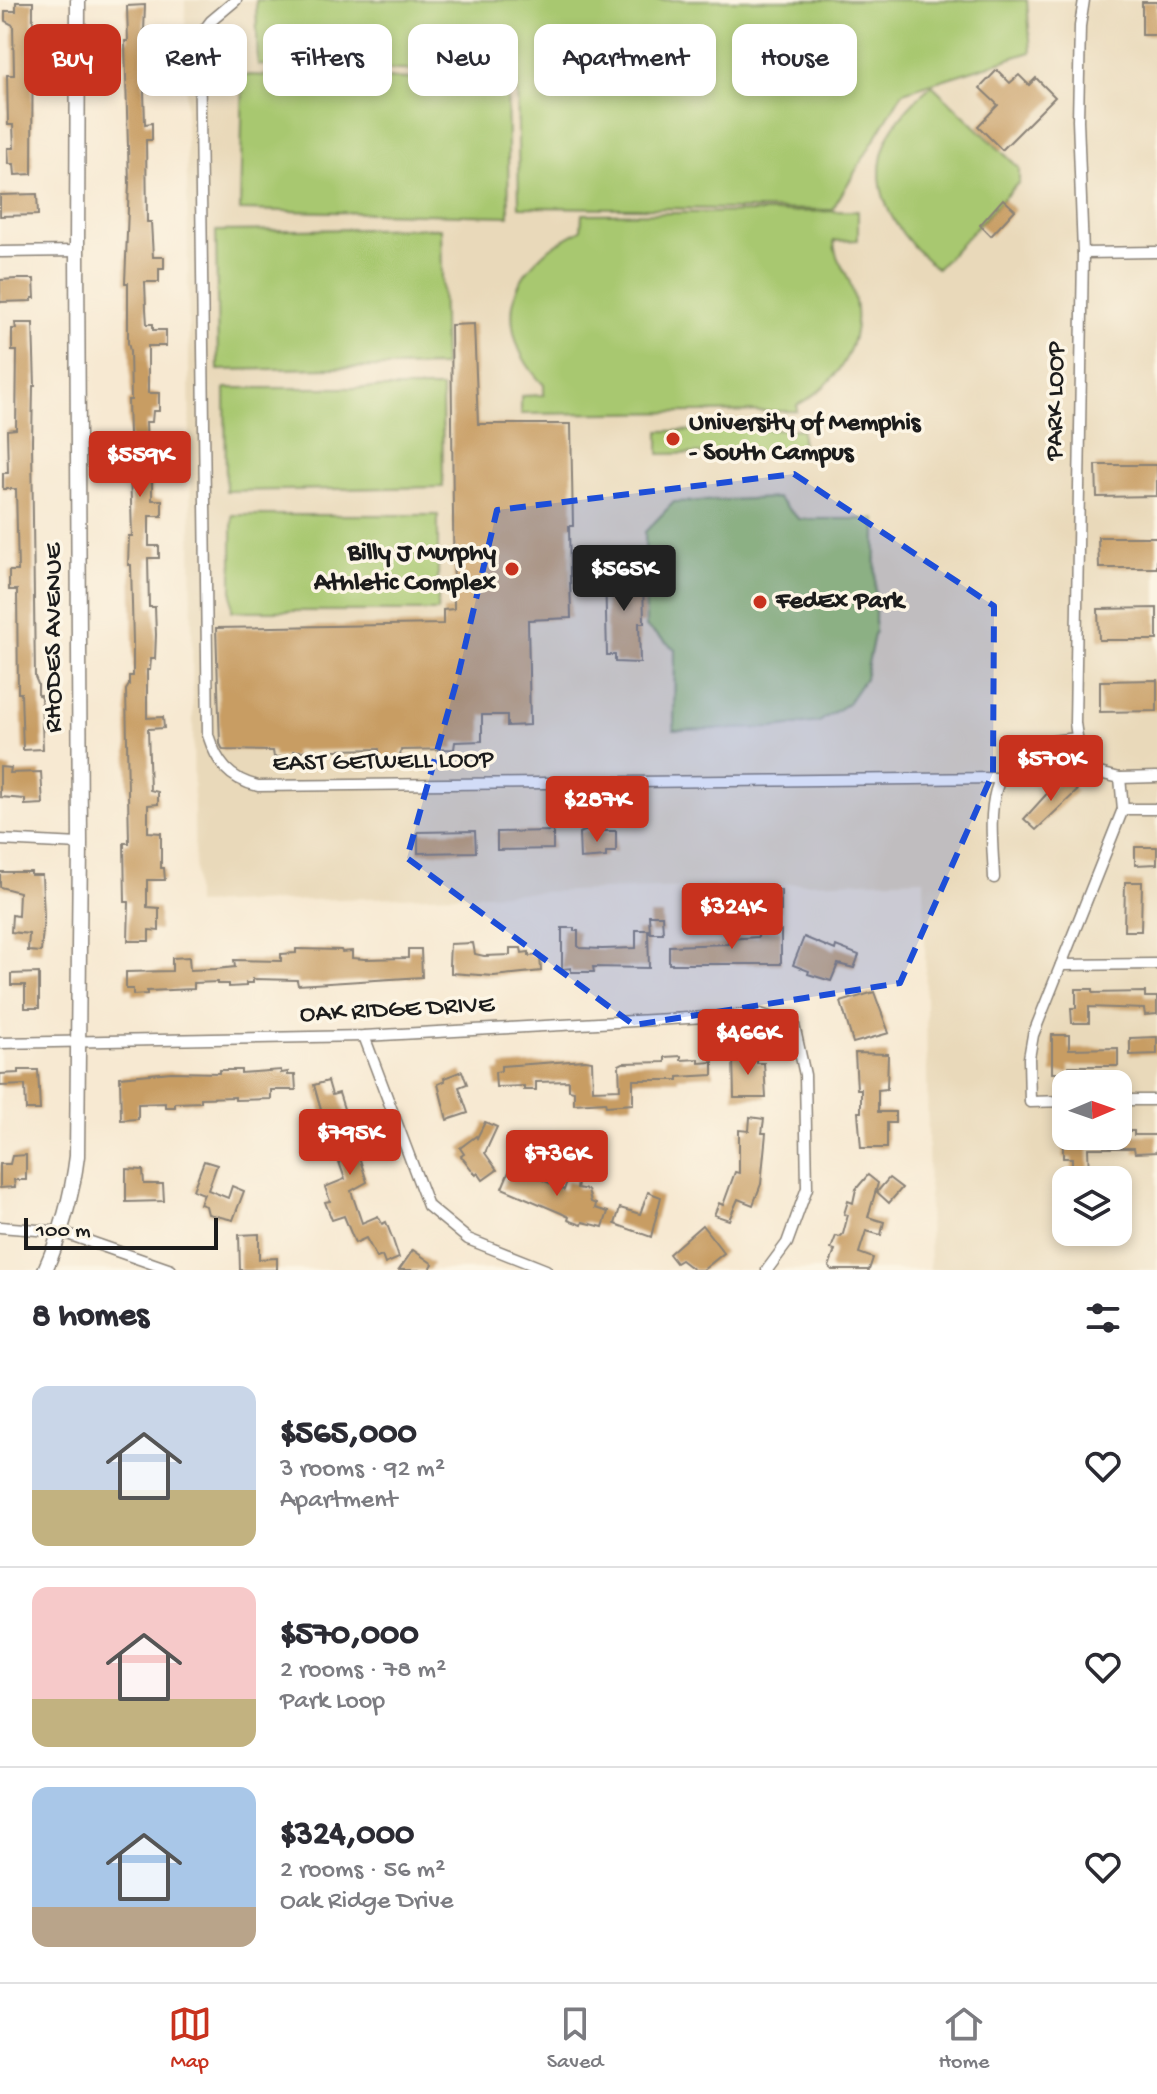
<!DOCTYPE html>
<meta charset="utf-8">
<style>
:root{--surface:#fff;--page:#f7f7f7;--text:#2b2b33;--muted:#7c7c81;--line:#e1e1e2;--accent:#c8321e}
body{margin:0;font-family:"Gochi Hand",sans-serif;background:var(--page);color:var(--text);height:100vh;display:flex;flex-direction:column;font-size:30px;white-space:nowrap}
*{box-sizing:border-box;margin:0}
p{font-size:26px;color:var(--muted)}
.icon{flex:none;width:44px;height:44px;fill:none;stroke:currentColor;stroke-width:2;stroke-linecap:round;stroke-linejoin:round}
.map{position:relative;height:1270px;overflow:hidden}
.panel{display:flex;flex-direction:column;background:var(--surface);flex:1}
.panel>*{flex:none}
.top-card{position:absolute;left:24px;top:24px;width:1110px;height:72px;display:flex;gap:16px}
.needle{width:52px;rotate:88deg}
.tools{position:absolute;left:1052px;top:1070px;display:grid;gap:16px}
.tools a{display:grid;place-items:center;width:80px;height:80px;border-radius:16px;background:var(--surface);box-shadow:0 4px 12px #0003;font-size:40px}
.scale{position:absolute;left:24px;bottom:20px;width:194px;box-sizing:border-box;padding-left:8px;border:4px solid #1c1c1c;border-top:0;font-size:22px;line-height:28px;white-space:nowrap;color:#1c1c1c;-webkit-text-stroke:6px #fcf5e5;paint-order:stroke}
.price{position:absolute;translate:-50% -68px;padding:0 18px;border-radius:8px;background:var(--accent);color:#fff;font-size:26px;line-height:52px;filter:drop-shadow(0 2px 4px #0008)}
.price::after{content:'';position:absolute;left:50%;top:48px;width:24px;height:18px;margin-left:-12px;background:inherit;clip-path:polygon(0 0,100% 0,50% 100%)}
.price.current{background:#222;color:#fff}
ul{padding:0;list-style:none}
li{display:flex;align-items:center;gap:24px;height:200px;padding:0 32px}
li+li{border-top:2px solid var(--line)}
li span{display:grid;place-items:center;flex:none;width:224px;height:160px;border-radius:16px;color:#555}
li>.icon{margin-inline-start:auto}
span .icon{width:96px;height:96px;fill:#fffc;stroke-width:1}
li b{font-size:34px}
h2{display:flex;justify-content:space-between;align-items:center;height:96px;padding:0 32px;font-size:34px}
.tag{padding:0 28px;border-radius:16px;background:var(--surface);box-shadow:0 4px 12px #0003;font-size:28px;line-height:72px}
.tag.current{background:var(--accent);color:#fff}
.menu{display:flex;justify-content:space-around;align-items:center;height:112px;border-top:2px solid var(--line);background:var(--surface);font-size:22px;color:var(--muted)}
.menu a{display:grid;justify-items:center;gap:4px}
.menu .current{color:var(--accent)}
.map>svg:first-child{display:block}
</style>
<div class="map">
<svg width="1157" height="1270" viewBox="0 0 1157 1270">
<rect width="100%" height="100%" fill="#fcf5e5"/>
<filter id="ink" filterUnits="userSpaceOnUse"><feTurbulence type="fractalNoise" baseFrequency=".0125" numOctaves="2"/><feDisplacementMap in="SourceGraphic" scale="16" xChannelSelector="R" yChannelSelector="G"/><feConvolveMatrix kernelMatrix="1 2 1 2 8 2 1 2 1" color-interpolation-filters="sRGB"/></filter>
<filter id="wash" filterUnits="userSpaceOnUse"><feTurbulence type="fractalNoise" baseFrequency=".006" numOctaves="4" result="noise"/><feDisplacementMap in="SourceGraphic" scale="32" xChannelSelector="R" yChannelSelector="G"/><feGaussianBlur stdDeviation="1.8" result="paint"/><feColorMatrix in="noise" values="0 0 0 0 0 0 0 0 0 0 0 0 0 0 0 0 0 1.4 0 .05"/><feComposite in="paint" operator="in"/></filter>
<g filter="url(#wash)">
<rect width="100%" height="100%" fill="#f7e9d2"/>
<path fill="#e9d9ba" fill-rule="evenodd" d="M185 0H1157V1270H930L924 879 195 904ZM1066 1084H1118V1136H1066ZM1066 1180H1118V1232H1066Z"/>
<g fill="#a8c870" stroke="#627246" stroke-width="2">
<path d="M256 0H1027L1031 52 903 92 832 210 519 207 517 74 258 65Z"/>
<path d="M243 75 507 81 509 216 240 210Z"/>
<path d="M932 85 1019 168V182L937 269C867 210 857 146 932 85Z"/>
<path d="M858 211V240L834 241C834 259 846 269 851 286 868 336 842 382 797 405V411L521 414V396L544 395V385C510 351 498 300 535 262 547 248 565 239 581 230L582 214Z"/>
<path d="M441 228 444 366 218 370 216 231Z"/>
<path d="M225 388H442L443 487 226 491Z"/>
<path d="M802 429V452L659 454V431Z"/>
<path d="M777 498 799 519H876L875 630 865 678 848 703 819 722 774 728 674 730 675 649 646 627 645 532 674 502Z"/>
<rect x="232" y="515" width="206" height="96"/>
</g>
<g id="blocks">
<g fill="#c89d64">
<path d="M16 2H33L32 174 15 175 14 164H9L8 148H14L13 125H8L7 75H14L13 25 5 21V11H16Z"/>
<rect x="1142" y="2" width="15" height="33"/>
<path d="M145 5 143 59 145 124 152 123V140H146L147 222H151L153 257H164V269H159V282H145L146 309 147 324H153V330H166V346H148V393H159V411H153L152 422H146L147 451H152V500H162V516H149V546H159V558H148L149 607H155L156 635 155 659H151L150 670H147V718L163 717 164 728 148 729 150 790 158 792V804L148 805V832L161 833V868H164L165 880H147V907L159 908V931L149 930V941H128L129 902H125L124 843H129L126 690 129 685V676H133V642L131 565H128L129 536H132L128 400H131L130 351 128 343V283H125L129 183 125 41H128L127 6Z"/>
<path d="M997 70 1010 83 1019 75 1029 85 1036 78 1055 97 1002 150 978 126 998 105 980 88Z"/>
<path d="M37 194 38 215 0 216V195Z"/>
<path d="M1003 199 1015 210 991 236 980 225Z"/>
<path d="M17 279H34L35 298H32V301L0 302V280Z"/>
<path d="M15 323H33L35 386H33L32 442 35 677 38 684V695H41L43 749 23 750 21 693H18L17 590H9V571H18L16 489H3V473H8L7 430 16 429 17 351H12V329H16Z"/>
<path d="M474 324 478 424H571L573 526H569L571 618 528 620 530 725 507 726V715H482V741L455 742 454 749 401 750 400 756 379 757V749L294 751V757H274L273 751 223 750 220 744 216 628 443 624V610L454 609 451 325Z"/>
<path d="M1096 465H1157V496L1097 497Z"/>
<path d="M1098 537H1157V568H1099Z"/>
<path d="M618 564H634V571H639V579H643L644 623H639L640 663 615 662V655H607L605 572 618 571Z"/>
<path d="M1157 608V640H1099L1098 609Z"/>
<path d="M1157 680V711L1100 712V681Z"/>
<path d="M0 767 11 768 10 773 41 772 43 804 25 805V799L0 797Z"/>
<path d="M1062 777 1077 791 1036 830 1024 819Z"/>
<path d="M475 831 476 852 418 853V832Z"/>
<path d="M553 831V849L497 850V832Z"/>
<path d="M585 831H616V852H606V857L580 859 579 833Z"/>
<path d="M1135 847H1157V864L1135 865Z"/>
<path d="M0 872H31V875H42L44 917 41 952 28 951 29 934 11 932 12 915 18 916 19 892 0 887Z"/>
<path d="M1125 882H1142L1141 931H1124Z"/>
<path d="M766 890H781V911L766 912Z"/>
<path d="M649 915H662L663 933H650Z"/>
<path d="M562 928H574V931H578V946L580 948 602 949 636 948V930H648L649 968 593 967 594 972H571V968L562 969Z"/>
<path d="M758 931H781V964H669V946L728 944V939L758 937Z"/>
<path d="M804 937 835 950 836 946 859 955 854 968 838 964 831 981 808 974 809 971 793 965Z"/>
<path d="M473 943 475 954 484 956 510 955V948H521L522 953 529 952V956L540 955 541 971 494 976 451 973V965H449L450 944Z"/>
<path d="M296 949 341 950 342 952 352 951V958L365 959 408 958V949H421L422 977 298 985 297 980 253 979V983H246V986L229 987V984H217V982L194 983V989L147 991V994L133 995V989H126V972L172 971V958L189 957 190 970 216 969 235 967 234 960 281 961V954L296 953Z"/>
<path d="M39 973V1008H25V985H11V974Z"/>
<path d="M1076 989H1093V993L1145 992V997H1157V1014L1145 1015 1144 1009 1089 1007V1023H1072L1071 1008H1076Z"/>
<path d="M874 992 889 1033 853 1043 841 1002Z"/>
<path d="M1052 1035H1069V1049L1118 1048V1066H1069V1073H1052Z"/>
<path d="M1157 1037V1054L1130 1055V1038Z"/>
<path d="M750 1052V1059H757V1063H764L766 1098H734L733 1053Z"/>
<path d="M855 1053 888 1054 887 1089 878 1090V1112H895V1123H887V1148H861L858 1112H861V1089H857Z"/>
<path d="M681 1056V1060L699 1059V1063L713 1062V1075L678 1077V1080H633V1104L606 1106 605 1102 574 1104V1091L569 1090V1081L536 1082V1090H524V1086L496 1087 495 1072 501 1071V1066L585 1060 592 1061 593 1090 620 1089 619 1065 623 1063 665 1062V1057Z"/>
<path d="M19 1070H38L40 1110H26L25 1085 0 1086V1074L19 1073Z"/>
<path d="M219 1070H241V1073L281 1070V1073L288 1072V1075H295L296 1090H271V1099L235 1100V1097L201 1098V1102L175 1103V1107H165V1103L138 1104V1119L121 1120 120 1077 171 1072 219 1073Z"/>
<path d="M462 1071 467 1084 459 1087 468 1113 447 1120 438 1084 445 1081 444 1078Z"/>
<path d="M328 1081 332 1095 339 1093 367 1182 351 1191 362 1223 378 1216 382 1224 386 1222 393 1240 399 1258 385 1264 382 1256 377 1258 366 1238 355 1243 344 1216 332 1220 325 1202 330 1201 325 1187 345 1179 334 1148 324 1150 319 1133 327 1131 314 1085Z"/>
<path d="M750 1117 764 1119 762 1133H766L761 1184 753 1205 738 1199 729 1220 714 1215 719 1203 723 1205 735 1172 739 1173V1130L749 1131Z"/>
<path d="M485 1122 497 1127 485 1153 497 1170 483 1180 478 1173 476 1175 461 1156 464 1154 460 1148 476 1136 477 1138Z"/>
<path d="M1118 1131H1134V1135H1157V1152L1135 1153 1134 1148H1088L1089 1177H1072V1158H1063V1136H1118Z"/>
<path d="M26 1155V1180H14L15 1187 0 1188V1164H10L12 1156Z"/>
<path d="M204 1161 217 1165 208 1190 228 1198 232 1186 244 1191 233 1220 208 1214 206 1206 200 1204 204 1194 193 1190Z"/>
<path d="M126 1169 143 1170 144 1184H163L164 1201 126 1202Z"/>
<path d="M510 1169 525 1175 526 1172 564 1190 567 1181 578 1184 577 1188 588 1190 591 1202 596 1204 595 1208 608 1212 603 1227 583 1222 582 1225 568 1220 569 1217 561 1213 502 1188Z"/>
<path d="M868 1175 878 1183 868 1217 884 1222 881 1235 866 1231 859 1253 873 1258 869 1270H832L829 1267 835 1250 831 1249 836 1236 840 1237 843 1234 848 1215 844 1214 848 1201 853 1203 856 1189Z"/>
<path d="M889 1178 902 1188 889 1203 877 1192Z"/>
<path d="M648 1192 661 1197 651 1237 615 1224 620 1208 640 1214Z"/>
<path d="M702 1225 724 1253 703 1270H694L681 1260 676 1263 669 1254Z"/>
<path d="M259 1234V1259L277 1258V1270H240L239 1235Z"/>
<path d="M413 1250 433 1264 429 1270H399Z"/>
</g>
</g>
</g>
<g filter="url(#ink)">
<use href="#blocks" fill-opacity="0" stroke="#8a8277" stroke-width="2"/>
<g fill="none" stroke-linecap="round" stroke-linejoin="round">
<defs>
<g id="street">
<path d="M236 0 211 21 199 37 208 735C217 763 229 779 258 786L999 778"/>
<path d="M1084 0 1080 26 1078 120 1083 253 1075 723 1079 750 1095 772 1120 778 1157 777"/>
<path d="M0 252 77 251"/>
<path d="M1083 253 1157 252"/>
<path d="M1123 809H1157"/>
<path d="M0 840 80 844"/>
<path d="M994 878C992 825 980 767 1040 744 1051 740 1065 740 1077 738"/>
<path d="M1061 965 1157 964"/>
<path d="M364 1036 428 1206 468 1239 546 1270"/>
<path d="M0 1043 364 1036 760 1014 794 1025 805 1075 807 1188 787 1243 767 1270"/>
<path d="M1118 1100H1157"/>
<path d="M1066 1101 1030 1102 1029 1058 1033 1035 1123 809 1120 778"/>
<path d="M0 1227 62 1232 171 1270"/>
</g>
<path id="secondary" d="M45 1270C62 1232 72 1197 77 1156L80 844 77 251 78 0"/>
</defs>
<use href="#street" stroke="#8a8277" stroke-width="13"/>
<use href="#secondary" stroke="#8a8277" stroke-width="17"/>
<use href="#street" stroke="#fff" stroke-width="10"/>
<use href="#secondary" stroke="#fff" stroke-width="14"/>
</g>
</g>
<path fill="#1d4ed8" fill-opacity="0.2" stroke="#1d4ed8" stroke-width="6" stroke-dasharray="16 10" stroke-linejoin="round" d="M794 474 994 606 993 773 900 983 634 1025 407 858 457 680 497 510Z"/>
<g fill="#c8321e" stroke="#fcf5e5" stroke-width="3">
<circle cx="673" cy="439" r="8"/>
<circle cx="512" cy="569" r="8"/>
<circle cx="760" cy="602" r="8"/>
</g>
<g text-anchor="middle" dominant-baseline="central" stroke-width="7" stroke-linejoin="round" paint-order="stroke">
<g font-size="26" fill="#1c1c1c" stroke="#fcf5e5">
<text transform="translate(1057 401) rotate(-89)">PARK LOOP</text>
<text transform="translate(55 638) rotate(-90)">RHODES AVENUE</text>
<text transform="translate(383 763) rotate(-1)">EAST GETWELL LOOP</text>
<text transform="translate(397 1011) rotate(-3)">OAK RIDGE DRIVE</text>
</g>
<g font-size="26" font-weight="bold" fill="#1c1c1c" stroke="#fcf5e5" text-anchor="start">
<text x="689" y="424">University of Memphis<tspan x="689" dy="30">- South Campus</tspan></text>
<text x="496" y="554" text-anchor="end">Billy J Murphy<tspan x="496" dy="30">Athletic Complex</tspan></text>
<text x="776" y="602">FedEx Park</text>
</g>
</g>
</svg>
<div class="tools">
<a><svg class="needle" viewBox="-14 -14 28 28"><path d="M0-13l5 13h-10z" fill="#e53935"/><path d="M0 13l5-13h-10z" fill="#7c7c81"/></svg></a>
<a><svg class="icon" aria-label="layers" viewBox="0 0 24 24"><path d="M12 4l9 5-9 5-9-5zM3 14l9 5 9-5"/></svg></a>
</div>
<div class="scale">100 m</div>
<b class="price" style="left:140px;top:499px">$559K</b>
<b class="price current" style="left:624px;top:613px">$565K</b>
<b class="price" style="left:1051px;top:803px">$570K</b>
<b class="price" style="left:597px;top:844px">$287K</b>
<b class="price" style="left:732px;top:951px">$324K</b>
<b class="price" style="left:748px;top:1077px">$466K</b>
<b class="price" style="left:350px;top:1177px">$795K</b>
<b class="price" style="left:557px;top:1198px">$736K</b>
<div class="top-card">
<a class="tag current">Buy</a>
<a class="tag">Rent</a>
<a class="tag">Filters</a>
<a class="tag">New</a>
<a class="tag">Apartment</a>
<a class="tag">House</a>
</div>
</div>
<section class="panel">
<h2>8 homes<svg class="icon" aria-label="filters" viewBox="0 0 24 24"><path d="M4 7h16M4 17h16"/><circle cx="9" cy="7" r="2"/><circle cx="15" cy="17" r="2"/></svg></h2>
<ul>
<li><span style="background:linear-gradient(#c9d6e8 65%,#c2b280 0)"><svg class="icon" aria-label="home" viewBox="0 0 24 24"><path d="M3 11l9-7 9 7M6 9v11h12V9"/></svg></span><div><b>$565,000</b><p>3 rooms · 92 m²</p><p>Apartment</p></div><svg class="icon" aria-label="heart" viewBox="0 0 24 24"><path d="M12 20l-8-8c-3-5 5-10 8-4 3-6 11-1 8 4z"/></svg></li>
<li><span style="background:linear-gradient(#f6c9c9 70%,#c2b280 0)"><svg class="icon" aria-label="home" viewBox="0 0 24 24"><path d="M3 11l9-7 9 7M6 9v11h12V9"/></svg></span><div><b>$570,000</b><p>2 rooms · 78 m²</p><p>Park Loop</p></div><svg class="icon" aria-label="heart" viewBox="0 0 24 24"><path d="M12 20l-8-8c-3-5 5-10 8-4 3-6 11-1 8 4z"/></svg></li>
<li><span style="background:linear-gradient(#a9c7e8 75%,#b9a48a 0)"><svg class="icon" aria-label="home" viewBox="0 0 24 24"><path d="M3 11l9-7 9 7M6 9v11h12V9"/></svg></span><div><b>$324,000</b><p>2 rooms · 56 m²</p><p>Oak Ridge Drive</p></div><svg class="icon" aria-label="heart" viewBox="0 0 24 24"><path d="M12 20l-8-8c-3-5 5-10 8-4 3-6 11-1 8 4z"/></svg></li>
</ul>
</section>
<nav class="menu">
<a class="current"><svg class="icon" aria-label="map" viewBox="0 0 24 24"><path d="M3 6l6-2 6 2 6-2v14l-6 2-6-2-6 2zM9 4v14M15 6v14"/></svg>Map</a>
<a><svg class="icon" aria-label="saved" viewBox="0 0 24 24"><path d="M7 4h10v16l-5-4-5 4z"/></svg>Saved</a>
<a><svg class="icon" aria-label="home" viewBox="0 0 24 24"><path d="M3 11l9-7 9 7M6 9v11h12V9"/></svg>Home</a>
</nav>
